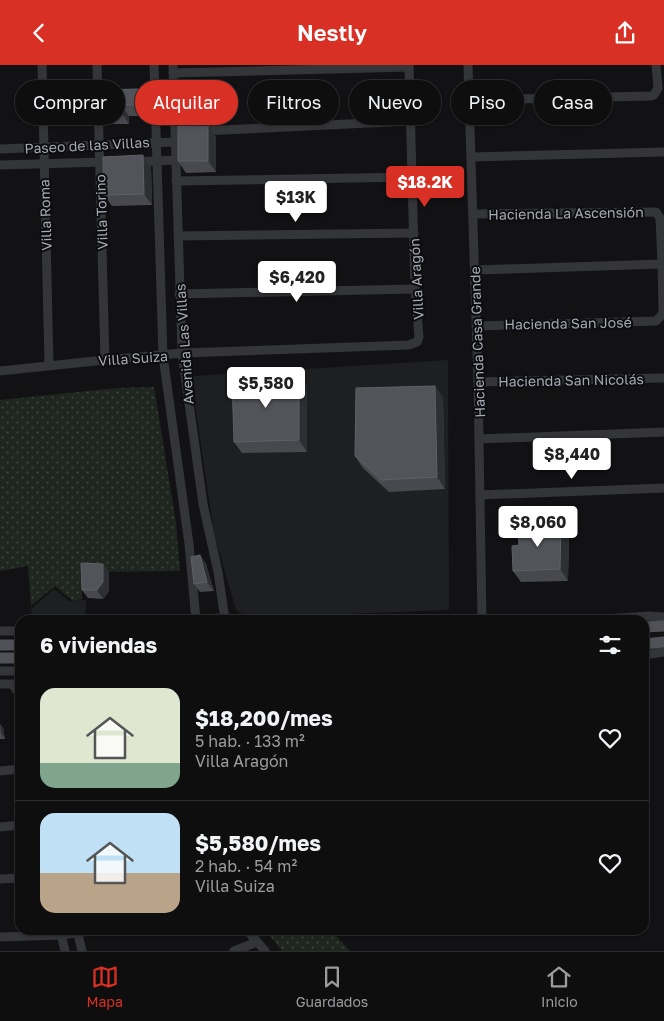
<!DOCTYPE html>
<html lang="es">
<meta charset="utf-8">
<style>
:root{--surface:#0e0e0f;--page:#1c1c1d;--text:#f1f3f6;--muted:#9b9c9e;--line:#2e2e2f;--accent:#d93025}
body{margin:0;font-family:"Golos Text",sans-serif;background:var(--page);color:var(--text);height:100vh;display:flex;flex-direction:column;font-size:19px;white-space:nowrap}
*{box-sizing:border-box;margin:0}
p{font-size:16px;color:var(--muted)}
.icon{flex:none;width:28px;height:28px;fill:none;stroke:currentColor;stroke-width:2;stroke-linecap:round;stroke-linejoin:round}
.map{position:relative;flex:1;overflow:hidden}
.panel{position:absolute;left:15px;top:550px;width:634px;height:320px;display:flex;flex-direction:column;background:var(--surface);border-radius:15px;box-shadow:0 1px 4px #0004,0 0 0 1px var(--line)}
.panel>*{flex:none}
.top-card{position:absolute;left:15px;top:15px;width:635px;height:45px;display:flex;gap:10px}
.price{position:absolute;translate:-50% -42px;padding:0 11px;border-radius:5px;background:#fff;color:#222;font-size:16px;line-height:32px;filter:drop-shadow(0 1px 2px #0008)}
.price::after{content:'';position:absolute;left:50%;top:30px;width:15px;height:11px;margin-left:-8px;background:inherit;clip-path:polygon(0 0,100% 0,50% 100%)}
.price.active{background:var(--accent);color:#fff}
ul{padding:0;list-style:none}
li{display:flex;align-items:center;gap:15px;height:125px;padding:0 25px}
li+li{border-top:1px solid var(--line)}
li span{display:grid;place-items:center;flex:none;width:140px;height:100px;border-radius:15px;color:#555}
li>.icon{margin-inline-start:auto}
span .icon{width:60px;height:60px;fill:#fffc;stroke-width:1}
li b{font-size:21px}
h2{display:flex;justify-content:space-between;align-items:center;height:60px;padding:0 25px;font-size:21px}
.chip{padding:0 18px;border-radius:22px;background:var(--surface);box-shadow:0 1px 4px #0004,0 0 0 1px var(--line);font-size:18px;line-height:45px}
.chip.active{background:var(--accent);color:#fff}
header{display:flex;justify-content:space-between;align-items:center;height:65px;padding:0 25px;background:var(--accent);color:#fff;font-size:22px;font-weight:600}
.tabs{display:flex;justify-content:space-around;align-items:center;height:70px;border-top:1px solid var(--line);background:var(--surface);font-size:14px;color:var(--muted)}
.tabs a{display:grid;justify-items:center;gap:2px}
.tabs .active{color:var(--accent)}
.map>svg:first-child{display:block}
</style>
<header><svg class="icon" aria-label="back" viewBox="0 0 24 24"><path d="M15 5l-7 7 7 7"/></svg>Nestly<svg class="icon" aria-label="share" viewBox="0 0 24 24"><path d="M12 15V3M7 8l5-5 5 5M5 13v7h14v-7"/></svg></header>
<div class="map">
<svg width="664" height="886" viewBox="0 0 664 886">
<defs>
<pattern id="green-dots" width="8" height="8" patternUnits="userSpaceOnUse" patternTransform="scale(1.25)"><rect width="8" height="8" fill="#1f2620"/><path d="M2 2h.1M6 6h.1" fill="none" stroke="#3d433e" stroke-width="1.8" stroke-linecap="round"/></pattern>
</defs>
<rect width="100%" height="100%" fill="#121214"/>
<g fill="#1e1f21">
<path d="M448 295 449 545 249 553 236 545 214 469 195 338 193 311Z"/>
<path d="M54 524 69 536 86 535 85 555H33L31 544Z"/>
</g>
<g fill="url(#green-dots)">
<path d="M154 322 176 458 180 506 82 507V534L73 536 55 521 31 541 28 501 0 506V335L118 323Z"/>
<path d="M265 865H331L350 886H282Z"/>
</g>
<g fill="none" stroke-linecap="round" stroke-linejoin="round">
<g stroke="#343539" stroke-width="9">
<path d="M42 0 49 300"/>
<path d="M97 0 105 295"/>
<path d="M154 0 163 291 189 479 196 555"/>
<path d="M173 0 182 288 203 439 218 507 225 554"/>
<path d="M468 0 478 317 482 555"/>
<path d="M173 8 409 2"/>
<path d="M469 35 651 31 654 30 658 23 656 0"/>
<path d="M201 66 411 56"/>
<path d="M0 84 175 77"/>
<path d="M471 92 664 87"/>
<path d="M135 97 175 95"/>
<path d="M0 100 105 97"/>
<path d="M176 116 413 112"/>
<path d="M473 149 656 147 660 153 662 199 663 247 661 251 656 256 477 261"/>
<path d="M178 171 414 168"/>
<path d="M475 205 662 199"/>
<path d="M179 229 415 224"/>
<path d="M0 306 105 295 182 288 409 280 417 277 419 272 415 224 409 0"/>
<path d="M478 317 664 313"/>
<path d="M479 374 664 367"/>
<path d="M480 430 664 423"/>
<path d="M203 555 217 553 228 555"/>
<path d="M590 555 650 551 664 552"/>
<path d="M0 566H20"/>
<path d="M644 590 664 587"/>
<path d="M0 606H20"/>
<path d="M0 619H20"/>
<path d="M13 620 20 630"/>
<path d="M0 706 20 704"/>
<path d="M0 762 20 760"/>
<path d="M0 814 20 813"/>
<path d="M60 865 65 886"/>
<path d="M77 865 82 886"/>
<path d="M247 865 265 886"/>
<path d="M0 872 61 870 98 865"/>
<path d="M234 886 257 877"/>
</g>
<g stroke="#505258" stroke-width="11">
<path d="M644 562 664 561"/>
<path d="M644 579 664 577"/>
<path d="M0 580H20"/>
<path d="M0 593H20"/>
</g>
</g>
<g fill="#48494f">
<path d="M98 25 148 35V51H129V59H106L98 48Z"/>
<path d="M216 72V107L186 108 178 96Z"/>
<path d="M143 90 151 102 152 140 112 141 104 130Z"/>
<path d="M307 321V387L242 388 234 377Z"/>
<path d="M443 332 445 424 389 427 363 403 355 391Z"/>
<path d="M569 469 568 516 521 517 513 506 519 480Z"/>
<path d="M200 490 206 499 214 526 200 527 194 519Z"/>
<path d="M109 507V526L103 534 88 533 82 525Z"/>
<path d="M0 659 3 663 5 674H0Z"/>
</g>
<g fill="#2e2f33">
<path d="M140 24 148 35V51L140 40Z"/>
<path d="M121 40 129 51V59L121 47Z"/>
<path d="M208 60 216 72V107L208 96Z"/>
<path d="M143 90 151 102 152 140 144 129Z"/>
<path d="M299 310 307 321V387L299 375Z"/>
<path d="M435 321 443 332 445 424 437 412Z"/>
<path d="M561 458 569 469 568 516 560 504Z"/>
<path d="M200 490 206 499 214 526 207 517Z"/>
<path d="M103 499 109 507V526L103 534 97 525Z"/>
<path d="M0 659 3 663 5 674 1 668Z"/>
</g>
<g fill="#52545a" stroke="#5f6168">
<path d="M140 24V40H121V47L98 48V25Z"/>
<path d="M208 60V96H178V61Z"/>
<path d="M143 90 144 129 104 130 103 92Z"/>
<path d="M299 310V375L234 377 232 314Z"/>
<path d="M435 321 437 412 381 415 355 391 356 323Z"/>
<path d="M561 458 560 504 513 506 512 481 519 480 518 460Z"/>
<path d="M200 490 207 517 194 519 191 492Z"/>
<path d="M81 498 103 499V517L97 525H82Z"/>
</g>
<g text-anchor="middle" dominant-baseline="central" stroke-width="4" stroke-linejoin="round" paint-order="stroke">
<g font-size="14" fill="#a5a9b4" stroke="#0d0d0f">
<text transform="translate(87 80) rotate(-3)">Paseo de las Villas</text>
<text transform="translate(101 147) rotate(-92)">Villa Torino</text>
<text transform="translate(566 148) rotate(-1)">Hacienda La Ascensión</text>
<text transform="translate(45 150) rotate(-92)">Villa Roma</text>
<text transform="translate(416 214) rotate(-93)">Villa Aragón</text>
<text transform="translate(568 258) rotate(-1)">Hacienda San José</text>
<text transform="translate(477 277) rotate(-92)">Hacienda Casa Grande</text>
<text transform="translate(184 279) rotate(-94)">Avenida Las Villas</text>
<text transform="translate(133 293) rotate(-4)">Villa Suiza</text>
<text transform="translate(571 315) rotate(-1)">Hacienda San Nicolás</text>
</g>
</g>
</svg>
<b class="price active" style="left:425px;top:143px">$18.2K</b>
<b class="price" style="left:296px;top:158px">$13K</b>
<b class="price" style="left:297px;top:238px">$6,420</b>
<b class="price" style="left:266px;top:344px">$5,580</b>
<b class="price" style="left:572px;top:415px">$8,440</b>
<b class="price" style="left:538px;top:483px">$8,060</b>
<div class="top-card">
<a class="chip">Comprar</a>
<a class="chip active">Alquilar</a>
<a class="chip">Filtros</a>
<a class="chip">Nuevo</a>
<a class="chip">Piso</a>
<a class="chip">Casa</a>
</div>
<section class="panel">
<h2>6 viviendas<svg class="icon" aria-label="filters" viewBox="0 0 24 24"><path d="M4 7h16M4 17h16"/><circle cx="9" cy="7" r="2"/><circle cx="15" cy="17" r="2"/></svg></h2>
<ul>
<li><span style="background:linear-gradient(#dfe7d0 75%,#7fa58c 0)"><svg class="icon" aria-label="home" viewBox="0 0 24 24"><path d="M3 11l9-7 9 7M6 9v11h12V9"/></svg></span><div><b>$18,200/mes</b><p>5 hab. · 133 m²</p><p>Villa Aragón</p></div><svg class="icon" aria-label="heart" viewBox="0 0 24 24"><path d="M12 20l-8-8c-3-5 5-10 8-4 3-6 11-1 8 4z"/></svg></li>
<li><span style="background:linear-gradient(#bfe0f5 60%,#b9a48a 0)"><svg class="icon" aria-label="home" viewBox="0 0 24 24"><path d="M3 11l9-7 9 7M6 9v11h12V9"/></svg></span><div><b>$5,580/mes</b><p>2 hab. · 54 m²</p><p>Villa Suiza</p></div><svg class="icon" aria-label="heart" viewBox="0 0 24 24"><path d="M12 20l-8-8c-3-5 5-10 8-4 3-6 11-1 8 4z"/></svg></li>
</ul>
</section>
</div>
<nav class="tabs">
<a class="active"><svg class="icon" aria-label="map" viewBox="0 0 24 24"><path d="M3 6l6-2 6 2 6-2v14l-6 2-6-2-6 2zM9 4v14M15 6v14"/></svg>Mapa</a>
<a><svg class="icon" aria-label="saved" viewBox="0 0 24 24"><path d="M7 4h10v16l-5-4-5 4z"/></svg>Guardados</a>
<a><svg class="icon" aria-label="home" viewBox="0 0 24 24"><path d="M3 11l9-7 9 7M6 9v11h12V9"/></svg>Inicio</a>
</nav>
